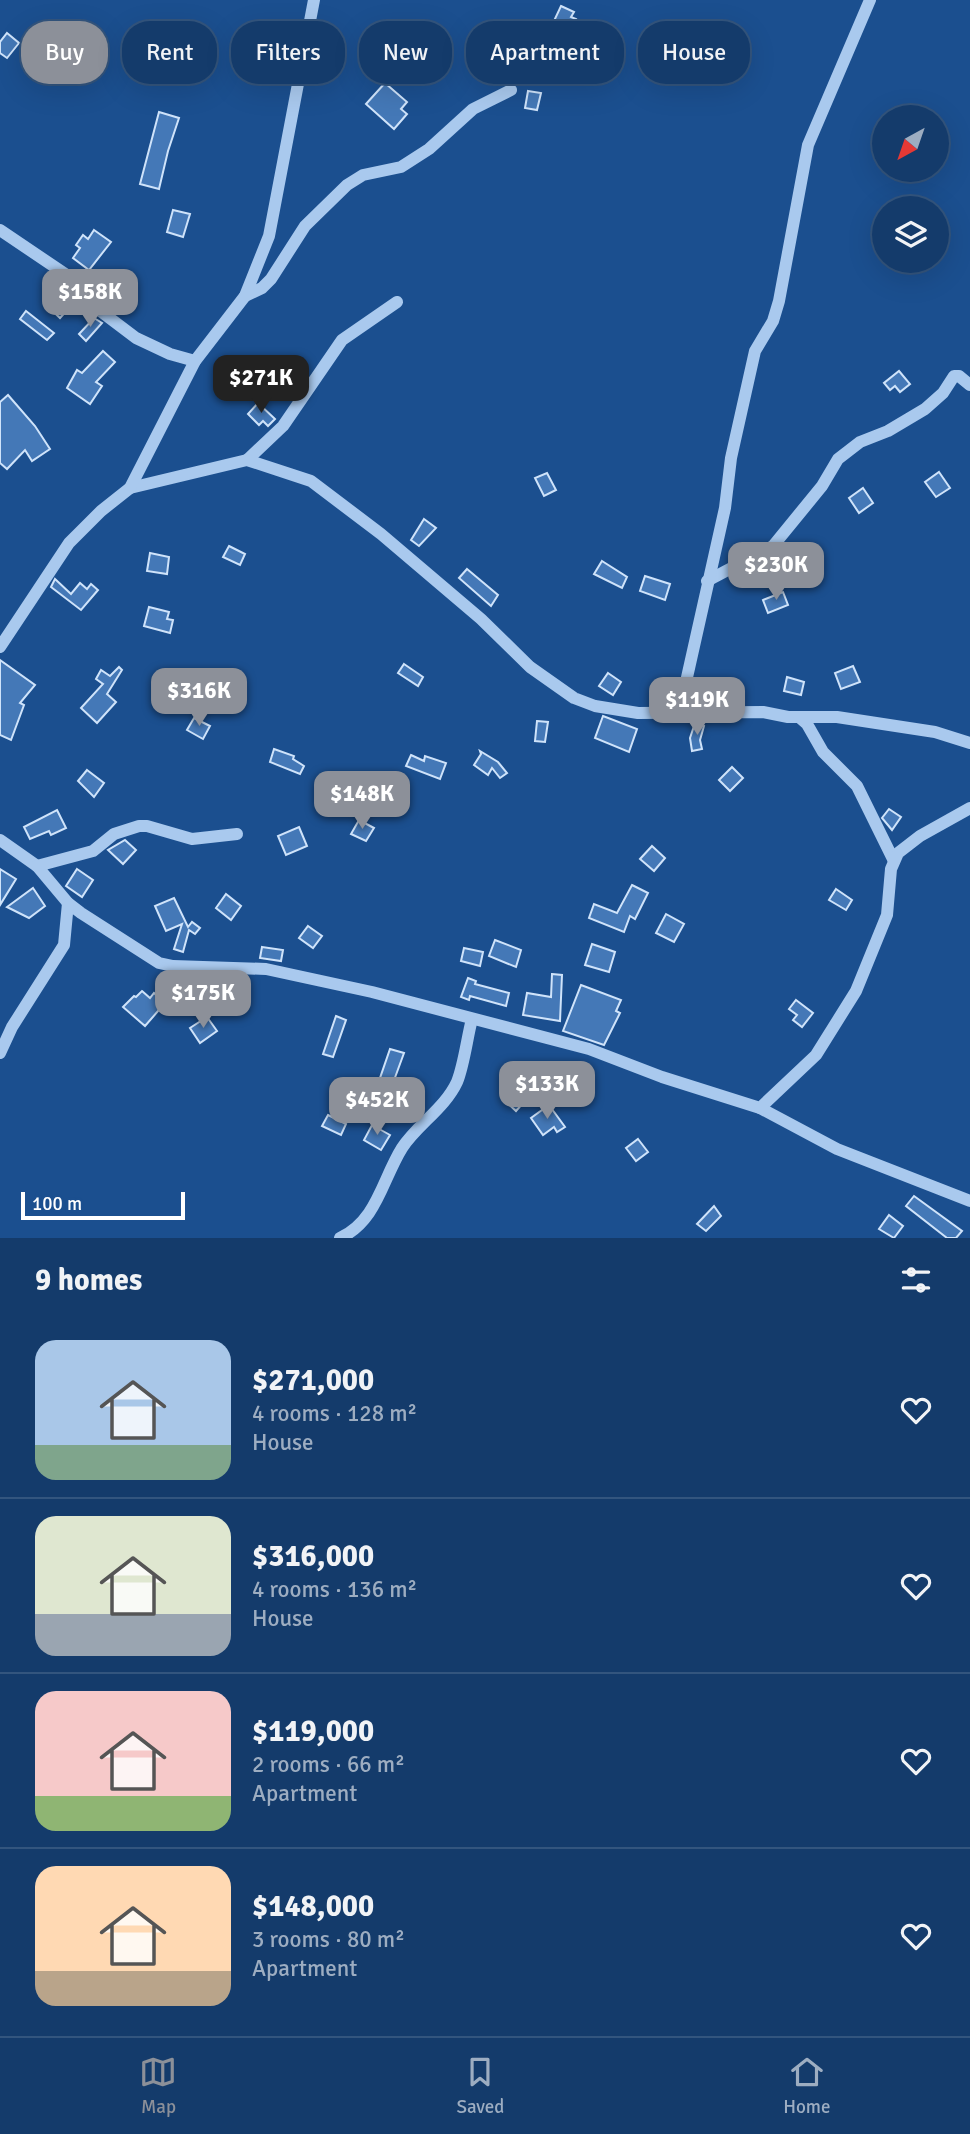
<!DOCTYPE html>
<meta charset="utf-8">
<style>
:root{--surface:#143b6b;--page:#1d4271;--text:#f1f3f6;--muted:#9dadc1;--line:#33557e;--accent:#8c9099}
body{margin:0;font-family:Signika,sans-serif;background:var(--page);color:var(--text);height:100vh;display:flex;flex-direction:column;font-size:26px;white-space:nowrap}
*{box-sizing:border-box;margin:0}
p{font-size:23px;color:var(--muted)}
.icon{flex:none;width:38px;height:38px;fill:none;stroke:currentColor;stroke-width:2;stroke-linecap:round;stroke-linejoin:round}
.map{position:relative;height:1238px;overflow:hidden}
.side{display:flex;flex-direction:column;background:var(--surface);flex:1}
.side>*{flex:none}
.top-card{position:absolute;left:21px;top:21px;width:929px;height:63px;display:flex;gap:14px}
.needle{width:46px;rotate:220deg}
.tools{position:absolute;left:872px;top:105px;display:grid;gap:14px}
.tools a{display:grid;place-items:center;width:77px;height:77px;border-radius:50%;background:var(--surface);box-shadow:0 7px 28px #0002,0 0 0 2px var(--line);font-size:35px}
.scale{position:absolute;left:21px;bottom:18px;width:164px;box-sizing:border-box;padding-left:7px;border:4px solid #fff;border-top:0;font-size:19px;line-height:24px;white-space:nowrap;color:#fff;-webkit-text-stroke:5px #1b4f8f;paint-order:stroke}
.price{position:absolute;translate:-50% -60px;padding:0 16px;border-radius:14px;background:var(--accent);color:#fff;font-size:23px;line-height:46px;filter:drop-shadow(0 2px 4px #0008)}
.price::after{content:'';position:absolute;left:50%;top:42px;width:21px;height:16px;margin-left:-10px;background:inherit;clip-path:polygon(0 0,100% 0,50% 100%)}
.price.active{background:#222;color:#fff}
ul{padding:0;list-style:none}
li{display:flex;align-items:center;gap:21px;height:175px;padding:0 35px}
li+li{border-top:2px solid var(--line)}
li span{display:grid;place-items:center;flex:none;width:196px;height:140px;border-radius:21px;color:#555}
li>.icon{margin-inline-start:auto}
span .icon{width:84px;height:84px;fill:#fffc;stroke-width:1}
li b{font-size:30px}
h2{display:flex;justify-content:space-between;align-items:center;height:84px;padding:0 35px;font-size:30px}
.chip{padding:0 24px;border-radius:28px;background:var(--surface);box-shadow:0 7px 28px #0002,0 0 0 2px var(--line);font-size:24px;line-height:63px}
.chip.active{background:var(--accent);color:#fff}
.tabs{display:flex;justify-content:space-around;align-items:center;height:98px;border-top:2px solid var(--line);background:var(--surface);font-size:19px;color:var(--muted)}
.tabs a{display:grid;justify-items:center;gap:4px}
.tabs .active{color:var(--accent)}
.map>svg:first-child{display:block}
</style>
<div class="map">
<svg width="970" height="1238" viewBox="0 0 970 1238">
<rect width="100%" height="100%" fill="#1b4f8f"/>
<g fill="#4478b7" stroke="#cfe3fa" stroke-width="2">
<path d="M561 6 574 12 571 17 576 19 571 32 553 23Z"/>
<path d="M7 33 19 43 7 58 0 53V42Z"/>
<path d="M328 39 344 60 338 66 319 47Z"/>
<path d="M385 83 407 102 401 109 407 114 394 129 366 104Z"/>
<path d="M528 91 541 93 537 110 525 108Z"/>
<path d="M159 112 179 118 168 151 159 189 140 184Z"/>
<path d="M173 210 190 214 183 237 167 232Z"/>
<path d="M94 230 111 242 89 270 73 258 80 248 76 245 83 235 88 239Z"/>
<path d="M53 292 70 307 60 318 44 303Z"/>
<path d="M26 311 54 333 47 340 20 319Z"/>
<path d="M94 318 102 323 86 341 79 334Z"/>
<path d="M103 351 115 362 96 382 102 386 90 404 67 388 77 370 82 373Z"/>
<path d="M899 371 910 384 900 392 895 386 890 390 884 383Z"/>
<path d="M8 395 35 426 50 449 32 461 25 450 7 469 0 463V402Z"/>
<path d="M258 403 275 419 268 426 263 421 259 425 248 414Z"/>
<path d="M939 472 950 488 936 497 925 482Z"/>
<path d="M547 473 556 490 544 496 535 478Z"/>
<path d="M863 488 873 503 859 513 849 498Z"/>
<path d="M424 519 436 528 419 546 411 540Z"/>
<path d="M229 546 245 554 240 565 223 557Z"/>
<path d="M150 553 169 557 167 574 147 571Z"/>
<path d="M602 561 627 577 622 588 594 574Z"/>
<path d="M467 569 498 595 491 606 459 578Z"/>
<path d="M645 576 670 584 665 600 640 591Z"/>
<path d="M55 579 71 594 80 583 87 589 91 584 98 590 81 610 51 587Z"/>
<path d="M783 592 788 605 768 613 763 600Z"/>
<path d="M149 607 169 612 167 619 173 620 170 633 144 626Z"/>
<path d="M0 660 35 685 20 703 24 705 11 740 0 735Z"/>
<path d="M404 664 423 677 418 686 398 673Z"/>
<path d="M853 666 860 682 841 689 835 673Z"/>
<path d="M119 667 122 670 107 694 116 702 97 723 81 708 103 684 96 679 101 670 110 676Z"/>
<path d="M202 671 213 682 203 694 191 683Z"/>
<path d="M608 673 621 682 613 695 599 686Z"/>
<path d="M787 677 804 682 801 695 784 691Z"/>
<path d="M603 716 637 729 629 752 595 738Z"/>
<path d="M194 718 210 726 203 739 187 730Z"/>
<path d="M537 721 548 722 545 742 535 741Z"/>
<path d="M695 723 704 726 700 740 702 749 692 751 690 738Z"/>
<path d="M274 749 294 756 293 759 304 766 300 774 270 762Z"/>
<path d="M480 751 498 762 507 773 500 778 492 768 488 775 474 765 481 754Z"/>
<path d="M411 755 424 761 425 756 446 763 440 779 406 766Z"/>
<path d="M732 767 743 778 730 791 719 780Z"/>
<path d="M87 770 104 783 94 797 78 781Z"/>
<path d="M385 777 398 788 388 801 374 790Z"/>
<path d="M889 809 901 817 892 830 882 818Z"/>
<path d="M57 810 66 828 51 835 49 831 30 839 24 827Z"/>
<path d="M359 820 374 828 366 841 351 834Z"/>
<path d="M299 827 307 846 286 855 278 836Z"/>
<path d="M125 840 136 850 123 864 108 850Z"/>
<path d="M652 846 665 858 654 871 640 859Z"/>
<path d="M0 869 16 879 0 905Z"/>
<path d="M77 869 93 880 82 897 66 886Z"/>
<path d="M632 885 648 893 635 919 630 916 624 932 589 918 594 904 617 913Z"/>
<path d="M33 888 45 906 29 918 7 907Z"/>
<path d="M836 889 852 900 846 910 829 900Z"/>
<path d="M226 894 241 906 231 920 216 908Z"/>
<path d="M174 898 188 927 192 922 200 928 195 934 189 930 183 952 174 949 182 924 166 931 155 906Z"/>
<path d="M666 914 684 924 674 942 656 933Z"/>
<path d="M308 926 322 936 313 948 299 938Z"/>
<path d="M495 940 521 950 516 967 489 956Z"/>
<path d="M592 944 615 952 609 972 585 965Z"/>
<path d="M262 947 283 950 281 961 260 958Z"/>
<path d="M464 948 483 952 480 966 461 961Z"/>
<path d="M552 974 562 975 560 1021 523 1015 527 993 551 997Z"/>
<path d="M468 978 476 981 475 984 509 993 506 1006 470 996 469 1000 461 997Z"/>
<path d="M581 985 621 1000 616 1011 620 1013 604 1045 563 1031Z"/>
<path d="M142 991 150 998 154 993 165 1003 145 1026 123 1007 134 996 136 997Z"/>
<path d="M796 1000 813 1013 802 1027 793 1020 797 1015 789 1009Z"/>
<path d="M336 1016 346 1020 333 1057 323 1054Z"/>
<path d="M207 1017 217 1031 200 1043 190 1028Z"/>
<path d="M390 1049 404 1053 393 1083 380 1078Z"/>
<path d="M550 1073 556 1097 547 1099 540 1075Z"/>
<path d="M365 1081 367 1094 350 1096 349 1083Z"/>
<path d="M511 1089 524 1102 516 1111 502 1098Z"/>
<path d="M549 1105 565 1127 557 1132 554 1127 543 1135 531 1118Z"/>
<path d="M328 1115 346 1124 341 1135 322 1126Z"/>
<path d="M372 1125 390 1135 381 1150 364 1140Z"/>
<path d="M638 1139 648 1152 636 1161 626 1148Z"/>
<path d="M914 1196 962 1231 956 1238H947L906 1206Z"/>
<path d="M714 1206 721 1216 706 1231 697 1224Z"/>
<path d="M889 1215 903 1226 894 1238 879 1229Z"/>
</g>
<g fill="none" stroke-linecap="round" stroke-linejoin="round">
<g stroke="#a9c9ee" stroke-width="12">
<path d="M0 230 80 284 99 310 136 338 170 354 195 361"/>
<path d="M245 296 262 288 271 279 305 226 347 185 363 175 401 167 429 149 473 109 511 90"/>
<path d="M247 460 283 426 342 340 397 302"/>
<path d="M130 488 247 460 311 481 381 534 481 619 530 667 574 698 595 706 638 713 763 712 788 717H837L935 732 970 743"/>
<path d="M707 581 773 546 822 486 838 459 860 442 888 431 925 409 943 393 954 376H959L970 385"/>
<path d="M0 647 69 543 101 511 130 488 195 361 245 296 269 236 314 0"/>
<path d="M679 713 725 508 731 458 755 351 773 321 779 301 808 145 870 0"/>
<path d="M799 717 807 724 823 752 857 786 894 861"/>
<path d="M0 840 37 866 68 903 81 913 159 963 173 966 266 969 372 992 589 1049 662 1077 760 1108 816 1055 856 991 887 915 891 869 898 853 920 836 970 808"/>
<path d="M37 866 93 851 114 834 139 826H147L192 839 237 834"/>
<path d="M0 1053 12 1027 64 945 68 903"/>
<path d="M760 1108 837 1149 970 1201"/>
<path d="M340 1238C377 1221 382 1180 402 1148 417 1125 445 1108 457 1082 464 1065 467 1038 472 1019"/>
</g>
</g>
</svg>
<div class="tools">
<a><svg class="needle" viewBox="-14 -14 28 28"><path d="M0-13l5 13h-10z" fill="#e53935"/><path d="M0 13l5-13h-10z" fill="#9dadc1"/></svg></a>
<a><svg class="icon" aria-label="layers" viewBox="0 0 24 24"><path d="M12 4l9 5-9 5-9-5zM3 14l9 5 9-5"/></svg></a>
</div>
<div class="scale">100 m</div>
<b class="price" style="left:90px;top:329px">$158K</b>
<b class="price active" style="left:261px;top:415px">$271K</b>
<b class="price" style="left:776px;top:602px">$230K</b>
<b class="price" style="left:199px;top:728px">$316K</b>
<b class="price" style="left:697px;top:737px">$119K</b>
<b class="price" style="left:362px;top:831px">$148K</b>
<b class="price" style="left:203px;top:1030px">$175K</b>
<b class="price" style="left:547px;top:1121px">$133K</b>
<b class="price" style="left:377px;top:1137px">$452K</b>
<div class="top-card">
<a class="chip active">Buy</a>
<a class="chip">Rent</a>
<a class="chip">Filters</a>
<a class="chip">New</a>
<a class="chip">Apartment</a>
<a class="chip">House</a>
</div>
</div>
<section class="side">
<h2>9 homes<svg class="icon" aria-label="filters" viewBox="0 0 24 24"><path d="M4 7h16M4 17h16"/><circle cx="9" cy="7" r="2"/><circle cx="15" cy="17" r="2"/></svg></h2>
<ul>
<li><span style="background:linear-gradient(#a9c7e8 75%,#7fa58c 0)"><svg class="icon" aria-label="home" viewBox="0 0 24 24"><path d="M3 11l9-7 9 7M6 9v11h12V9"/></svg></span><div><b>$271,000</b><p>4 rooms · 128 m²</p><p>House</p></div><svg class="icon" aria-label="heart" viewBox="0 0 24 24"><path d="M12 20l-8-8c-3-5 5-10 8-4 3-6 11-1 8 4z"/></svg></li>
<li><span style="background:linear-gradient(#dfe7d0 70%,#9aa5b1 0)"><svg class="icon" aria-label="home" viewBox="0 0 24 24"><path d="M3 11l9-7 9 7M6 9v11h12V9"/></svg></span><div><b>$316,000</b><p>4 rooms · 136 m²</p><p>House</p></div><svg class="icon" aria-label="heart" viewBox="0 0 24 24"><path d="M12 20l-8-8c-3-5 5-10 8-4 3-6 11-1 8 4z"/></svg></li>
<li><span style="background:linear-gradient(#f6c9c9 75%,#8fb573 0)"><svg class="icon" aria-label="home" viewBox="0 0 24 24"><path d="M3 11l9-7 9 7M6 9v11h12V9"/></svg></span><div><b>$119,000</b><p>2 rooms · 66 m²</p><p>Apartment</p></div><svg class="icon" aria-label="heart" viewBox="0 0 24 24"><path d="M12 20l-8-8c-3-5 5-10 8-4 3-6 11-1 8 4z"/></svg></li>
<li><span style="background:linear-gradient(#ffd9b3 75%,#b9a48a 0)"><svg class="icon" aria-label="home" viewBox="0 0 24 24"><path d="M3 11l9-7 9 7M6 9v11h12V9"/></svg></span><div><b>$148,000</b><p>3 rooms · 80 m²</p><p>Apartment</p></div><svg class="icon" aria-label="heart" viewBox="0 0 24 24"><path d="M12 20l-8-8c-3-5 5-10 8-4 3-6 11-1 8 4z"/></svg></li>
</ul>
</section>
<nav class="tabs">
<a class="active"><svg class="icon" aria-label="map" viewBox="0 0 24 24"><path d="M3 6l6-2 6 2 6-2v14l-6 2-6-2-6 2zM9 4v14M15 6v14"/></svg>Map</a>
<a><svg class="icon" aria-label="saved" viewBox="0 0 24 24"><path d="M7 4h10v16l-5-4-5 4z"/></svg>Saved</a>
<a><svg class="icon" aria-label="home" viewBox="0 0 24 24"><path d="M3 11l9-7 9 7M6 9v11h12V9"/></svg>Home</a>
</nav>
